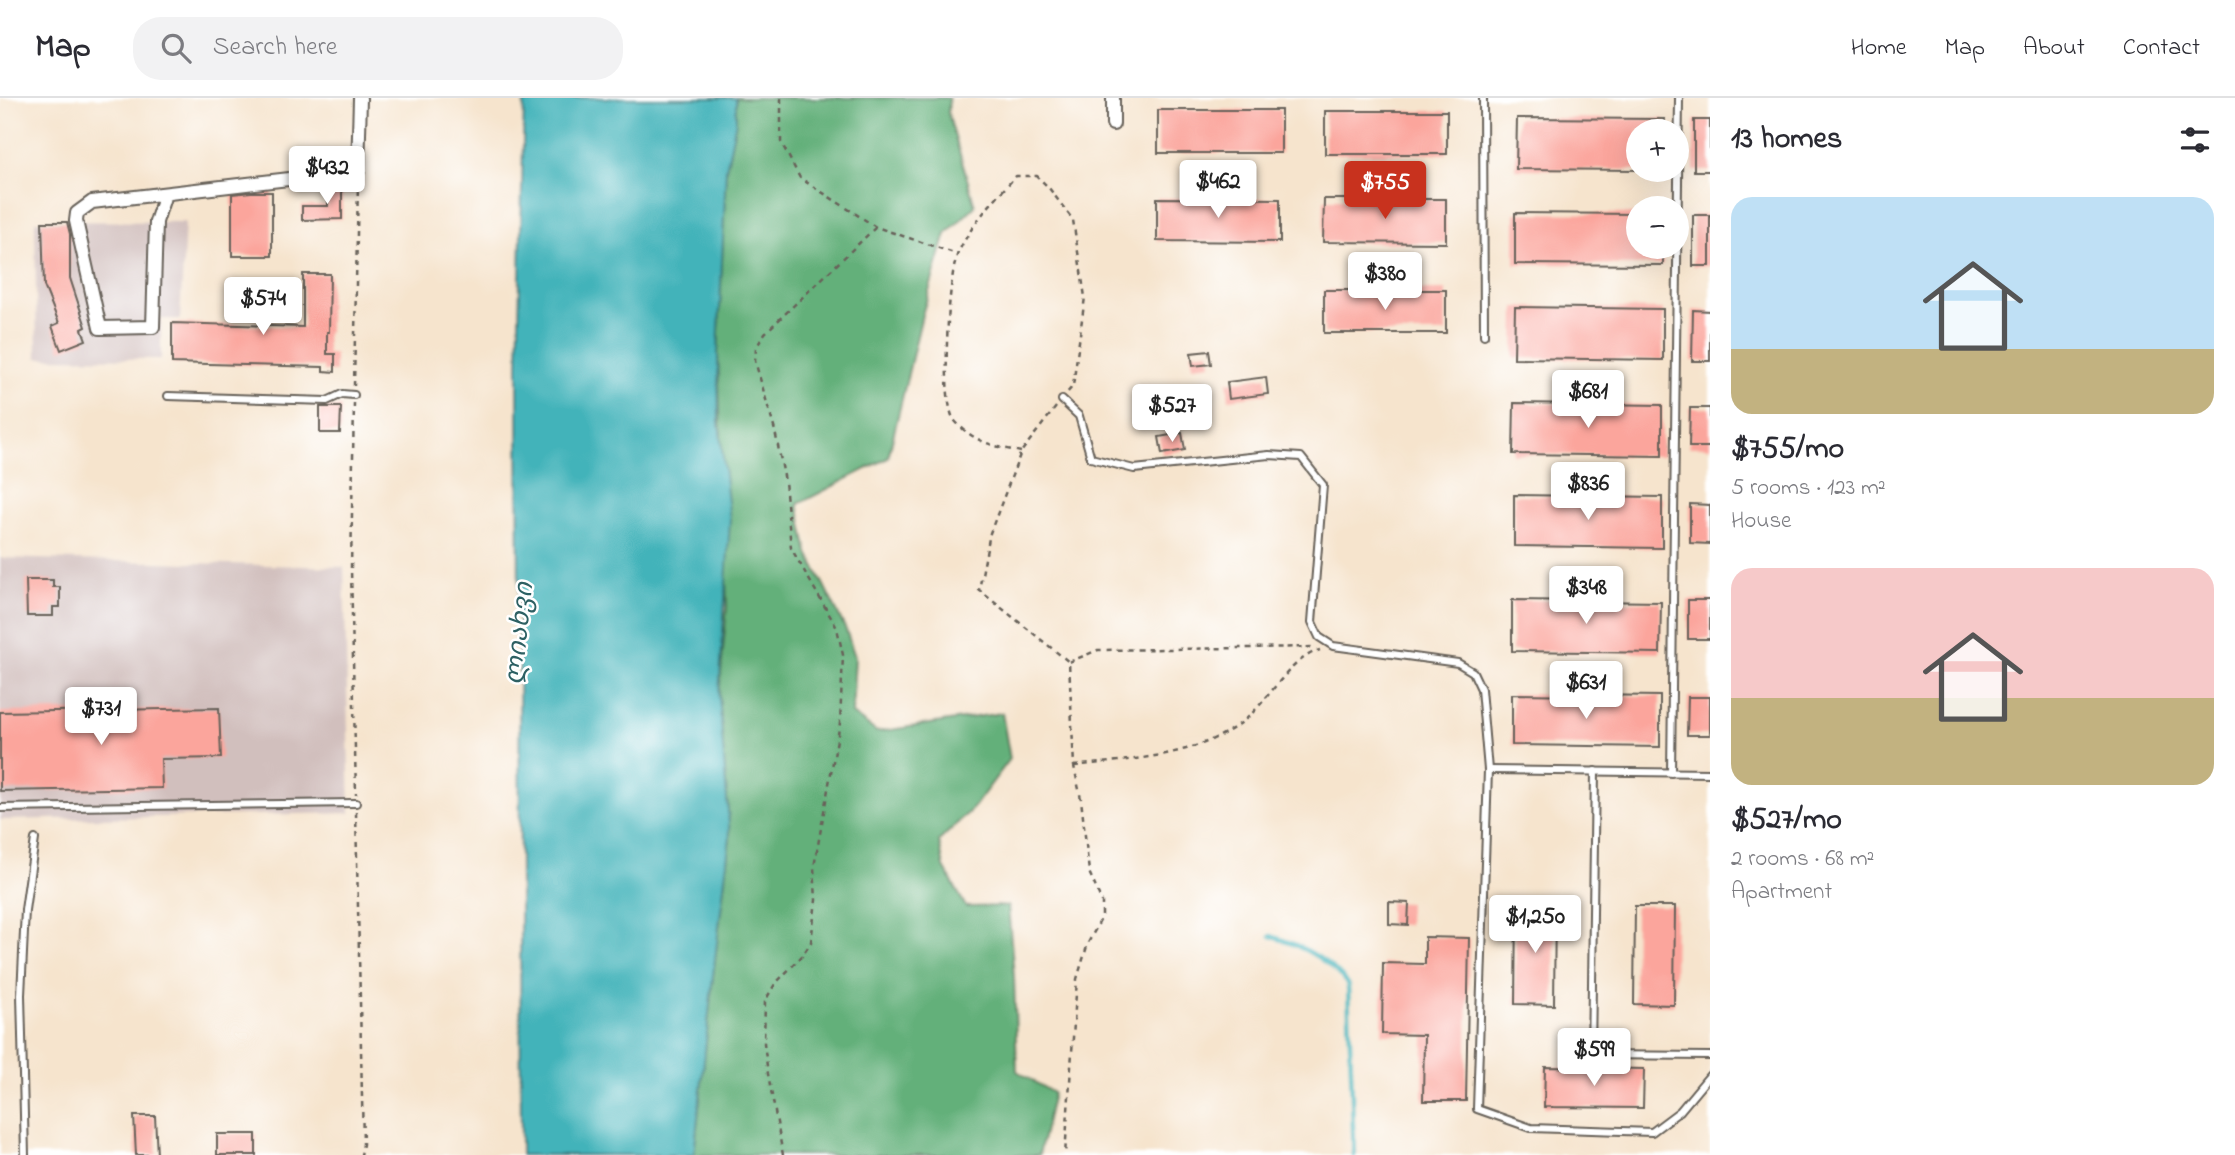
<!DOCTYPE html>
<meta charset="utf-8">
<style>
:root{--surface:#fff;--page:#f2f2f3;--text:#2b2b33;--muted:#7c7c81;--line:#e1e1e2;--accent:#c8321e}
body{margin:0;font-family:"Indie Flower","Noto Sans Georgian",sans-serif;background:var(--page);color:var(--text);height:100vh;display:flex;flex-direction:column;font-size:26px;white-space:nowrap}
*{box-sizing:border-box;margin:0}
p{font-size:23px;color:var(--muted)}
.icon{flex:none;width:38px;height:38px;fill:none;stroke:currentColor;stroke-width:2;stroke-linecap:round;stroke-linejoin:round}
.map{position:relative;flex:1;overflow:hidden}
.side{display:flex;flex-direction:column;background:var(--surface);width:525px}
.side>*{flex:none}
.buttons{position:absolute;left:1626px;top:21px;display:grid;gap:14px}
.buttons a{display:grid;place-items:center;width:63px;height:63px;border-radius:50%;background:var(--surface);box-shadow:0 7px 28px #0002;font-size:35px}
.price{position:absolute;translate:-50% -60px;padding:0 16px;border-radius:7px;background:#fff;color:#222;font-size:23px;line-height:46px;filter:drop-shadow(0 2px 4px #0008)}
.price::after{content:'';position:absolute;left:50%;top:42px;width:21px;height:16px;margin-left:-10px;background:inherit;clip-path:polygon(0 0,100% 0,50% 100%)}
.price.on{background:var(--accent);color:#fff}
ul{padding:0;list-style:none}
li{display:grid;align-content:center;gap:14px;height:371px;padding:0 21px}
li span{display:grid;place-items:center;height:217px;border-radius:21px;color:#555}
li>.icon{margin-inline-start:auto}
span .icon{width:126px;height:126px;fill:#fffc;stroke-width:1}
li b{font-size:30px}
h2{display:flex;justify-content:space-between;align-items:center;height:84px;padding:0 21px;font-size:30px}
header{display:flex;align-items:center;gap:42px;box-sizing:border-box;height:98px;padding:0 35px;background:var(--surface);border-bottom:2px solid var(--line)}
header strong{font-size:33px}
nav{display:flex;gap:38px;margin-inline-start:auto;font-size:24px}
.search{width:490px;height:63px;background:var(--page);display:flex;align-items:center;gap:18px;box-sizing:border-box;padding:0 24px;border-radius:28px;color:var(--muted);font-size:26px}
main{display:flex;flex:1;min-height:0}
.map>svg:first-child{display:block}
</style>
<header>
<strong>Map</strong>
<div class="search"><svg class="icon" aria-label="search" viewBox="0 0 24 24"><circle cx="10" cy="10" r="6"/><path d="M15 15l6 6"/></svg>Search here</div>
<nav><a>Home</a><a>Map</a><a>About</a><a>Contact</a></nav>
</header>
<main>
<div class="map">
<svg width="1710" height="1057" viewBox="0 0 1710 1057">
<rect width="100%" height="100%" fill="#fff"/>
<filter id="ink" filterUnits="userSpaceOnUse"><feTurbulence type="fractalNoise" baseFrequency=".0143" numOctaves="2"/><feDisplacementMap in="SourceGraphic" scale="14" xChannelSelector="R" yChannelSelector="G"/><feConvolveMatrix kernelMatrix="1 2 1 2 8 2 1 2 1" color-interpolation-filters="sRGB"/></filter>
<filter id="wash" filterUnits="userSpaceOnUse"><feTurbulence type="fractalNoise" baseFrequency=".00686" numOctaves="4" result="noise"/><feDisplacementMap in="SourceGraphic" scale="28" xChannelSelector="R" yChannelSelector="G"/><feGaussianBlur stdDeviation="1.57" result="paint"/><feColorMatrix in="noise" values="0 0 0 0 0 0 0 0 0 0 0 0 0 0 0 0 0 1.4 0 .05"/><feComposite in="paint" operator="in"/></filter>
<g filter="url(#wash)">
<rect width="100%" height="100%" fill="#f6e4cd"/>
<g fill="#d1bfbd">
<path d="M35 123 185 124 180 221H161V261L37 260Z"/>
<path d="M0 460 344 469 350 715 0 722Z"/>
</g>
<path fill="#64b07a" stroke="#40664b" stroke-width="2" d="M736 0H949L948 15 975 108 946 136 922 217 888 360 798 406 808 455 846 532 855 559 852 616 877 634 1002 615 1010 661 973 710 939 743 944 769 966 809 1008 808 1014 878 1017 973 1053 995 1039 1057H694L713 878 730 739 719 597 727 508 718 256 726 71 736 23Z"/>
<path fill="#42b3ba" stroke="#2f686b" stroke-width="2" d="M524 0H736V23L726 71 718 256 719 324 730 422 719 597 730 739 713 878 694 1057H521L518 270Z"/>
<g fill="none" stroke-linecap="round" stroke-linejoin="round">
<path stroke="#42b3ba" stroke-width="4.5" d="M1271 838C1300 847 1330 862 1348 887L1354 1057"/>
</g>
<g id="blocks">
<g fill="#fba59c">
<rect x="1158" y="12" width="123" height="43"/>
<rect x="1325" y="13" width="122" height="43"/>
<path d="M1517 20 1665 21 1664 33H1638V72L1516 71Z"/>
<rect x="1694" y="22" width="16" height="51"/>
<path d="M336 84 342 87V121L302 122V108H328L327 85Z"/>
<path d="M251 94H272V158H232V96Z"/>
<path d="M1157 100 1280 101V144L1157 143Z"/>
<path d="M1324 101H1446V145L1323 144Z"/>
<path d="M1515 115 1638 116V149H1663V167L1515 166Z"/>
<rect x="1693" y="117" width="17" height="51"/>
<path d="M42 124H67L70 136V180L86 229 82 231 86 242 61 252 52 228 59 225 44 188Z"/>
<path d="M303 176H330L329 234H327V256H335V274L323 273V269L172 265V225L303 229Z"/>
<rect x="1324" y="192" width="122" height="43"/>
<path d="M1515 209 1663 211V262L1514 260Z"/>
<path d="M1693 212 1710 213V263H1692Z"/>
<path d="M1209 253 1211 266 1193 268 1191 255Z"/>
<path d="M1266 279 1268 296 1229 301 1227 284Z"/>
<path d="M1514 305 1662 307V358L1513 356Z"/>
<path d="M320 309H341L340 335H320Z"/>
<path d="M1690 310H1710V349H1689Z"/>
<path d="M1182 335 1185 352 1162 356 1159 339Z"/>
<path d="M1514 397 1662 399V450L1514 448Z"/>
<path d="M1690 406 1710 407V446L1690 445Z"/>
<path d="M26 482H53V489H60V509H53V518H27Z"/>
<path d="M1512 502 1661 504 1660 555 1512 553Z"/>
<rect x="1688" y="502" width="22" height="39"/>
<path d="M1512 596 1660 598V649L1512 647Z"/>
<path d="M1688 599H1710V637H1687Z"/>
<path d="M219 610 221 660 161 661 162 690 0 693V614Z"/>
<path d="M1389 804 1409 805 1408 827 1389 826Z"/>
<path d="M1516 808H1555L1554 907 1515 906Z"/>
<path d="M1635 808H1675L1674 907 1634 906Z"/>
<path d="M1425 839 1469 840 1466 1003H1423L1424 937 1382 936 1383 865 1425 866Z"/>
<path d="M1545 969 1644 971 1643 1010 1544 1009Z"/>
<path d="M134 1018H155L157 1057H136Z"/>
<rect x="217" y="1036" width="39" height="21"/>
</g>
</g>
</g>
<g filter="url(#ink)">
<use href="#blocks" fill-opacity="0" stroke="#68625a" stroke-width="2"/>
<g fill="none" stroke-linecap="round" stroke-linejoin="round">
<defs>
<g id="lane">
<path d="M1483 0 1484 237"/>
<path d="M168 298 327 303 342 296 354 297"/>
<path d="M1062 302 1079 318 1091 360 1134 371 1269 357 1301 359 1323 387 1312 524 1319 539 1333 548 1458 565 1473 574 1481 591 1488 672 1477 1011 1531 1030 1652 1034 1680 1013 1710 977"/>
<path d="M1488 672 1710 675"/>
<path d="M1595 673 1591 957 1710 958"/>
<path d="M1671 675 1679 0"/>
<path d="M0 710 356 705"/>
<path d="M25 1057 21 897 25 812 35 741"/>
</g>
<g id="street">
<path d="M1113 26V0"/>
<path d="M165 96 156 124 153 229 100 230 76 123 77 115 92 104 358 73 360 0"/>
</g>
</defs>
<use href="#lane" stroke="#68625a" stroke-width="10"/>
<use href="#street" stroke="#68625a" stroke-width="16"/>
<g stroke="#68625a" stroke-width="2.5" stroke-dasharray="5 5" stroke-linecap="butt">
<path d="M781 0V44L800 80 876 129 957 156"/>
<path d="M354 288 358 84"/>
<path d="M354 305 351 470 356 697"/>
<path d="M1056 309 1021 354 990 435 979 492 1069 564 1074 668 1081 701 1089 774 1102 804V819L1088 845 1077 881 1065 1057"/>
<path d="M1021 354C994 348 975 345 955 323 940 308 948 176 958 155 972 125 994 102 1016 78H1037L1049 90 1073 122 1085 199 1073 288 1066 296"/>
<path d="M1069 564 1098 552 1316 549"/>
<path d="M1074 668C1130 661 1193 660 1241 625 1268 605 1288 561 1320 552"/>
<path d="M356 714 363 1046 361 1057"/>
<path d="M783 1057 768 976 764 945 765 903 775 886 803 857 811 844 816 802 814 769 840 625 843 557 837 530 791 450 785 383 775 333 755 263 756 250 765 235 876 129"/>
</g>
<use href="#lane" stroke="#fff" stroke-width="6"/>
<use href="#street" stroke="#fff" stroke-width="12"/>
</g>
</g>
<g text-anchor="middle" dominant-baseline="central" stroke-width="5" stroke-linejoin="round" paint-order="stroke">
<g font-size="26" font-style="italic" fill="#2d6063" stroke="#fff">
<text transform="translate(521 536) rotate(-84)">ლიახვი</text>
</g>
</g>
</svg>
<div class="buttons">
<a>+</a>
<a>−</a>
</div>
<b class="price" style="left:327px;top:108px">$432</b>
<b class="price" style="left:1218px;top:122px">$462</b>
<b class="price on" style="left:1385px;top:123px">$755</b>
<b class="price" style="left:1385px;top:214px">$380</b>
<b class="price" style="left:263px;top:239px">$574</b>
<b class="price" style="left:1588px;top:332px">$681</b>
<b class="price" style="left:1172px;top:346px">$527</b>
<b class="price" style="left:1588px;top:424px">$836</b>
<b class="price" style="left:1586px;top:528px">$348</b>
<b class="price" style="left:1586px;top:623px">$631</b>
<b class="price" style="left:101px;top:649px">$731</b>
<b class="price" style="left:1535px;top:857px">$1,250</b>
<b class="price" style="left:1594px;top:990px">$599</b>
</div>
<section class="side">
<h2>13 homes<svg class="icon" aria-label="filters" viewBox="0 0 24 24"><path d="M4 7h16M4 17h16"/><circle cx="9" cy="7" r="2"/><circle cx="15" cy="17" r="2"/></svg></h2>
<ul>
<li><span style="background:linear-gradient(#bfe0f5 70%,#c2b280 0)"><svg class="icon" aria-label="home" viewBox="0 0 24 24"><path d="M3 11l9-7 9 7M6 9v11h12V9"/></svg></span><div><b>$755/mo</b><p>5 rooms · 123 m²</p><p>House</p></div></li>
<li><span style="background:linear-gradient(#f6c9c9 60%,#c2b280 0)"><svg class="icon" aria-label="home" viewBox="0 0 24 24"><path d="M3 11l9-7 9 7M6 9v11h12V9"/></svg></span><div><b>$527/mo</b><p>2 rooms · 68 m²</p><p>Apartment</p></div></li>
</ul>
</section>
</main>
